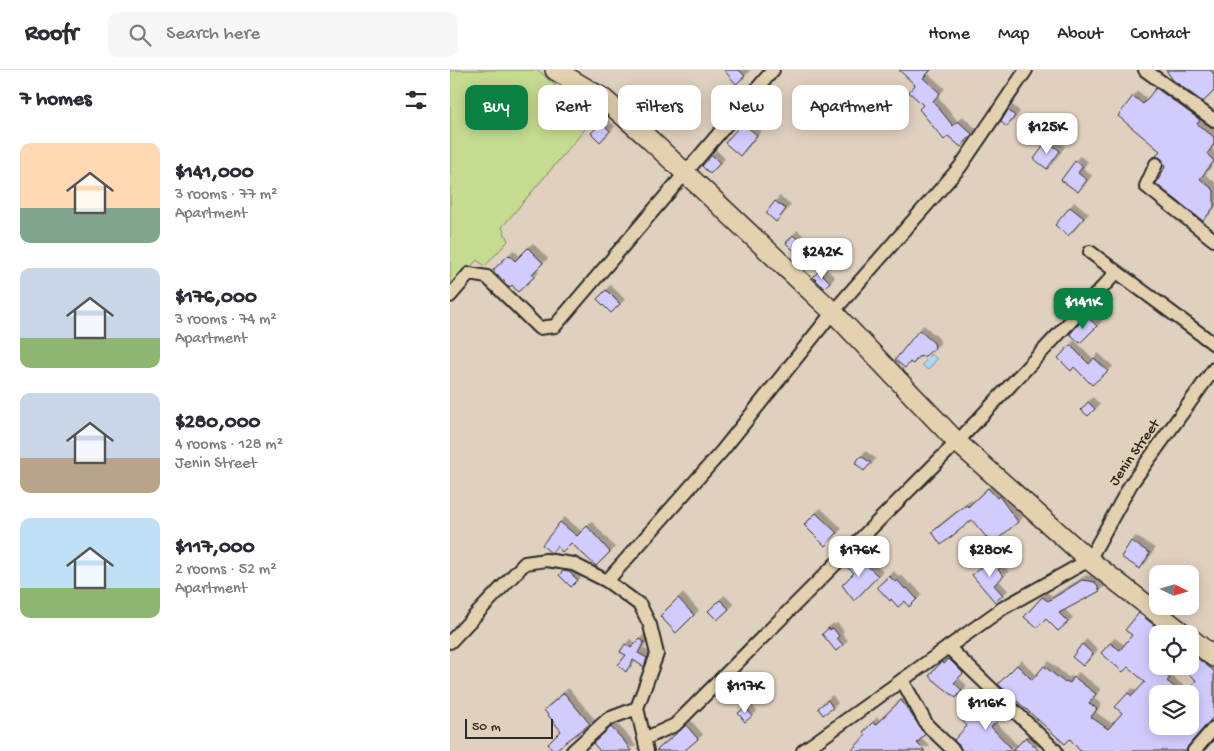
<!DOCTYPE html>
<meta charset="utf-8">
<style>
:root{--surface:#fff;--page:#f7f7f7;--text:#2b2b33;--muted:#7c7c81;--line:#e1e1e2;--accent:#0b8043}
body{margin:0;font-family:"Gochi Hand",sans-serif;background:var(--page);color:var(--text);height:100vh;display:flex;flex-direction:column;font-size:19px;white-space:nowrap}
*{box-sizing:border-box;margin:0}
p{font-size:16px;color:var(--muted)}
.icon{flex:none;width:28px;height:28px;fill:none;stroke:currentColor;stroke-width:2;stroke-linecap:round;stroke-linejoin:round}
.map{position:relative;flex:1;overflow:hidden}
.panel{display:flex;flex-direction:column;background:var(--surface);width:450px}
.panel>*{flex:none}
.top-card{position:absolute;left:15px;top:15px;width:475px;height:45px;display:flex;gap:10px}
.needle{width:32px;rotate:95deg}
.buttons{position:absolute;left:699px;top:495px;display:grid;gap:10px}
.buttons a{display:grid;place-items:center;width:50px;height:50px;border-radius:10px;background:var(--surface);box-shadow:0 2px 12px #0003;font-size:25px}
.scale{position:absolute;left:15px;bottom:12px;width:88px;box-sizing:border-box;padding-left:5px;border:2px solid #2b2b2b;border-top:0;font-size:14px;line-height:18px;white-space:nowrap;color:#2b2b2b;-webkit-text-stroke:4px #e4d1af;paint-order:stroke}
.price{position:absolute;translate:-50% -42px;padding:0 11px;border-radius:10px;background:#fff;color:#222;font-size:16px;line-height:32px;filter:drop-shadow(0 1px 2px #0008)}
.price::after{content:'';position:absolute;left:50%;top:30px;width:15px;height:11px;margin-left:-8px;background:inherit;clip-path:polygon(0 0,100% 0,50% 100%)}
.price.current{background:var(--accent);color:#fff}
ul{padding:0;list-style:none}
li{display:flex;align-items:center;gap:15px;height:125px;padding:0 20px}
li span{display:grid;place-items:center;flex:none;width:140px;height:100px;border-radius:10px;color:#555}
li>.icon{margin-inline-start:auto}
span .icon{width:60px;height:60px;fill:#fffc;stroke-width:1}
li b{font-size:21px}
h2{display:flex;justify-content:space-between;align-items:center;height:60px;padding:0 20px;font-size:21px}
.tag{padding:0 18px;border-radius:10px;background:var(--surface);box-shadow:0 2px 12px #0003;font-size:18px;line-height:45px}
.tag.current{background:var(--accent);color:#fff}
header{display:flex;align-items:center;gap:30px;box-sizing:border-box;height:70px;padding:0 25px;background:var(--surface);border-bottom:1px solid var(--line)}
header strong{font-size:24px}
nav{display:flex;gap:28px;margin-inline-start:auto;font-size:18px}
.search{width:350px;height:45px;background:var(--page);display:flex;align-items:center;gap:12px;box-sizing:border-box;padding:0 18px;border-radius:10px;color:var(--muted);font-size:19px}
main{display:flex;flex:1;min-height:0}
.map>svg:first-child{display:block}
</style>
<header>
<strong>Roofr</strong>
<div class="search"><svg class="icon" aria-label="search" viewBox="0 0 24 24"><circle cx="10" cy="10" r="6"/><path d="M15 15l6 6"/></svg>Search here</div>
<nav><a>Home</a><a>Map</a><a>About</a><a>Contact</a></nav>
</header>
<main>
<section class="panel">
<h2>7 homes<svg class="icon" aria-label="filters" viewBox="0 0 24 24"><path d="M4 7h16M4 17h16"/><circle cx="9" cy="7" r="2"/><circle cx="15" cy="17" r="2"/></svg></h2>
<ul>
<li><span style="background:linear-gradient(#ffd9b3 65%,#7fa58c 0)"><svg class="icon" aria-label="home" viewBox="0 0 24 24"><path d="M3 11l9-7 9 7M6 9v11h12V9"/></svg></span><div><b>$141,000</b><p>3 rooms · 77 m²</p><p>Apartment</p></div></li>
<li><span style="background:linear-gradient(#c9d6e8 70%,#8fb573 0)"><svg class="icon" aria-label="home" viewBox="0 0 24 24"><path d="M3 11l9-7 9 7M6 9v11h12V9"/></svg></span><div><b>$176,000</b><p>3 rooms · 74 m²</p><p>Apartment</p></div></li>
<li><span style="background:linear-gradient(#c9d6e8 65%,#b9a48a 0)"><svg class="icon" aria-label="home" viewBox="0 0 24 24"><path d="M3 11l9-7 9 7M6 9v11h12V9"/></svg></span><div><b>$280,000</b><p>4 rooms · 128 m²</p><p>Jenin Street</p></div></li>
<li><span style="background:linear-gradient(#bfe0f5 70%,#8fb573 0)"><svg class="icon" aria-label="home" viewBox="0 0 24 24"><path d="M3 11l9-7 9 7M6 9v11h12V9"/></svg></span><div><b>$117,000</b><p>2 rooms · 52 m²</p><p>Apartment</p></div></li>
</ul>
</section>
<div class="map">
<svg width="764" height="681" viewBox="0 0 764 681">
<defs>
<filter id="shadow"><feDropShadow dx="4.5" dy="-4.5" stdDeviation="0" flood-color="#0004"/></filter>
</defs>
<rect width="100%" height="100%" fill="#e0d0bf"/>
<filter id="ink" filterUnits="userSpaceOnUse"><feTurbulence type="fractalNoise" baseFrequency=".02" numOctaves="2"/><feDisplacementMap in="SourceGraphic" scale="10" xChannelSelector="R" yChannelSelector="G"/><feConvolveMatrix kernelMatrix="1 2 1 2 8 2 1 2 1" color-interpolation-filters="sRGB"/></filter>
<g filter="url(#ink)">
<path fill="#c5db90" stroke="#78835e" d="M0 0H88L111 21 148 44 52 157 58 171 35 196 27 190 0 220Z"/>
<path fill="#acd7f7" stroke="#7892a5" d="M481 284 487 289 478 300 472 295Z"/>
<g fill="#d2ccfe" stroke="#2b2b2b" filter="url(#shadow)">
<path d="M274 0H289L295 6 286 14Z"/>
<path d="M449 0H481L473 8 490 23 483 31 503 56 508 51 522 64 511 77 498 66 494 70 469 39 473 35 459 22 465 15Z"/>
<path d="M716 0H760L764 4V21L753 32 723 10Z"/>
<path d="M706 18 750 50 747 54 764 67V74L757 84 764 91 750 109 764 120V137L753 151 706 114 715 97 712 89 706 86 710 81 668 46 683 26 693 34Z"/>
<path d="M558 40 565 46 557 57 551 52Z"/>
<path d="M152 53 160 61 150 72 141 63Z"/>
<path d="M292 53 307 65 290 86 275 73Z"/>
<path d="M597 71 610 81 597 99 584 89Z"/>
<path d="M262 85 270 93 260 104 252 96Z"/>
<path d="M625 91 633 96 628 103 637 110 628 122 611 110Z"/>
<path d="M325 131 336 139 326 152 316 143Z"/>
<path d="M620 137 634 148 618 166 605 155Z"/>
<path d="M343 165 354 176 347 184 336 173Z"/>
<path d="M78 178 93 193 82 204 84 207 68 222 62 215 60 217 43 200 59 185 65 191Z"/>
<path d="M369 201 380 212 374 218 363 207Z"/>
<path d="M156 220 170 234 161 243 147 229Z"/>
<path d="M636 246 647 256 630 273 620 264Z"/>
<path d="M469 260 484 273 485 278 475 286 468 287 463 294 460 292 455 298 445 290Z"/>
<path d="M620 275 639 294 644 288 658 301 642 315 624 297 621 301 608 288Z"/>
<path d="M638 332 645 339 638 346 631 340Z"/>
<path d="M411 386 421 393 414 401 405 393Z"/>
<path d="M538 418 547 428 549 426 568 452 542 474 522 450 491 475 482 462 507 442 517 435 518 437Z"/>
<path d="M366 443 387 463 375 476 354 455Z"/>
<path d="M110 452 127 466 137 456 160 482 146 496 121 473 112 482 107 476 101 483 92 475Z"/>
<path d="M681 471 700 483 690 499 671 487Z"/>
<path d="M406 485 428 506 404 531 392 515 404 503 395 496Z"/>
<path d="M542 487 551 497 548 500 554 506 544 515 553 525 545 532 522 505Z"/>
<path d="M113 501 119 502 128 510 121 517 109 505Z"/>
<path d="M439 506 445 512 447 510 455 519 457 518 467 529 459 537 455 531 448 537 441 529 440 531 427 517Z"/>
<path d="M632 510 645 512 650 521 609 543 618 552 608 561 596 549 587 558 574 547 592 527 598 531Z"/>
<path d="M228 528 244 545 226 563 210 546Z"/>
<path d="M270 530 279 539 267 550 258 541Z"/>
<path d="M689 543 715 564H708V598L720 609 717 611 733 624H708V656H740V624H736L746 610 737 603 741 597 740 590 743 585 764 601V646L738 676 736 681H630L620 669 615 674 548 614 567 595 582 610 594 596 615 613 616 611 620 613 624 607 646 624 639 633 647 639 641 647 658 659 672 643 665 637 678 623 682 626 695 612 678 597 673 602 651 583 660 573 670 580 682 565 675 560Z"/>
<path d="M379 558 380 560 383 558 389 566 387 568 393 575 386 581 372 564Z"/>
<path d="M190 569 194 572 188 583 197 588 194 597 183 590 176 602 168 595 176 585 170 582 175 574 181 578Z"/>
<path d="M632 574 643 584 633 596 622 587Z"/>
<path d="M499 589 513 603 504 613 512 620 506 628 479 606 491 592 494 594Z"/>
<path d="M114 623 140 654 104 681 98 674 111 661 94 640Z"/>
<path d="M540 628 554 645 541 657 563 680 576 667 589 681H512L504 670 517 656 510 648 528 631 532 636Z"/>
<path d="M378 630 383 638 373 645 368 638Z"/>
<path d="M451 630 475 664 467 673 475 681H401L416 665 413 662 423 652 425 655Z"/>
<path d="M296 637 302 646 295 652 288 643Z"/>
<path d="M236 655 248 669 234 681H206Z"/>
<path d="M161 657 175 672 181 681H150L143 673Z"/>
</g>
<g fill="none" stroke-linecap="round" stroke-linejoin="round">
<defs>
<g id="street">
<path d="M695 0 764 50"/>
<path d="M706 94 696 116 764 170"/>
<path d="M640 182 764 274"/>
<path d="M0 226 19 204 37 207 89 258 105 256 323 0"/>
<path d="M157 511 272 381 383 242 510 97 576 0"/>
<path d="M0 572 75 493 96 490 123 494 157 511 190 535 200 555 207 584 187 638 197 681"/>
<path d="M498 577 606 681"/>
<path d="M452 610 477 655 504 681"/>
<path d="M196 668 225 655 507 372 666 203"/>
<path d="M123 681 158 649 187 638"/>
<path d="M353 681 553 538 639 490 681 414 764 299"/>
<path d="M744 681 764 658"/>
</g>
<g id="secondary">
<path d="M105 0 154 29 197 67 383 242 507 372 639 490 734 564"/>
<path d="M740 568 764 587"/>
</g>
</defs>
<use href="#street" stroke="#2b2b2b" stroke-width="16"/>
<use href="#secondary" stroke="#2b2b2b" stroke-width="22"/>
<use href="#street" stroke="#e4d1af" stroke-width="12"/>
<use href="#secondary" stroke="#e4d1af" stroke-width="19"/>
</g>
</g>
<g text-anchor="middle" dominant-baseline="central" stroke-width="4" stroke-linejoin="round" paint-order="stroke">
<g font-size="15" fill="#2b2b2b" stroke="#e4d1af">
<text transform="translate(685 383) rotate(-55)">Jenin Street</text>
</g>
</g>
</svg>
<div class="buttons">
<a><svg class="needle" viewBox="-14 -14 28 28"><path d="M0-13l5 13h-10z" fill="#e53935"/><path d="M0 13l5-13h-10z" fill="#7c7c81"/></svg></a>
<a><svg class="icon" aria-label="locate" viewBox="0 0 24 24"><circle cx="12" cy="12" r="6"/><path d="M12 2v4M12 18v4M2 12h4M18 12h4"/></svg></a>
<a><svg class="icon" aria-label="layers" viewBox="0 0 24 24"><path d="M12 4l9 5-9 5-9-5zM3 14l9 5 9-5"/></svg></a>
</div>
<div class="scale">50 m</div>
<b class="price" style="left:597px;top:85px">$125K</b>
<b class="price" style="left:372px;top:210px">$242K</b>
<b class="price current" style="left:633px;top:260px">$141K</b>
<b class="price" style="left:409px;top:508px">$176K</b>
<b class="price" style="left:540px;top:508px">$280K</b>
<b class="price" style="left:295px;top:644px">$117K</b>
<b class="price" style="left:536px;top:661px">$116K</b>
<div class="top-card">
<a class="tag current">Buy</a>
<a class="tag">Rent</a>
<a class="tag">Filters</a>
<a class="tag">New</a>
<a class="tag">Apartment</a>
</div>
</div>
</main>
